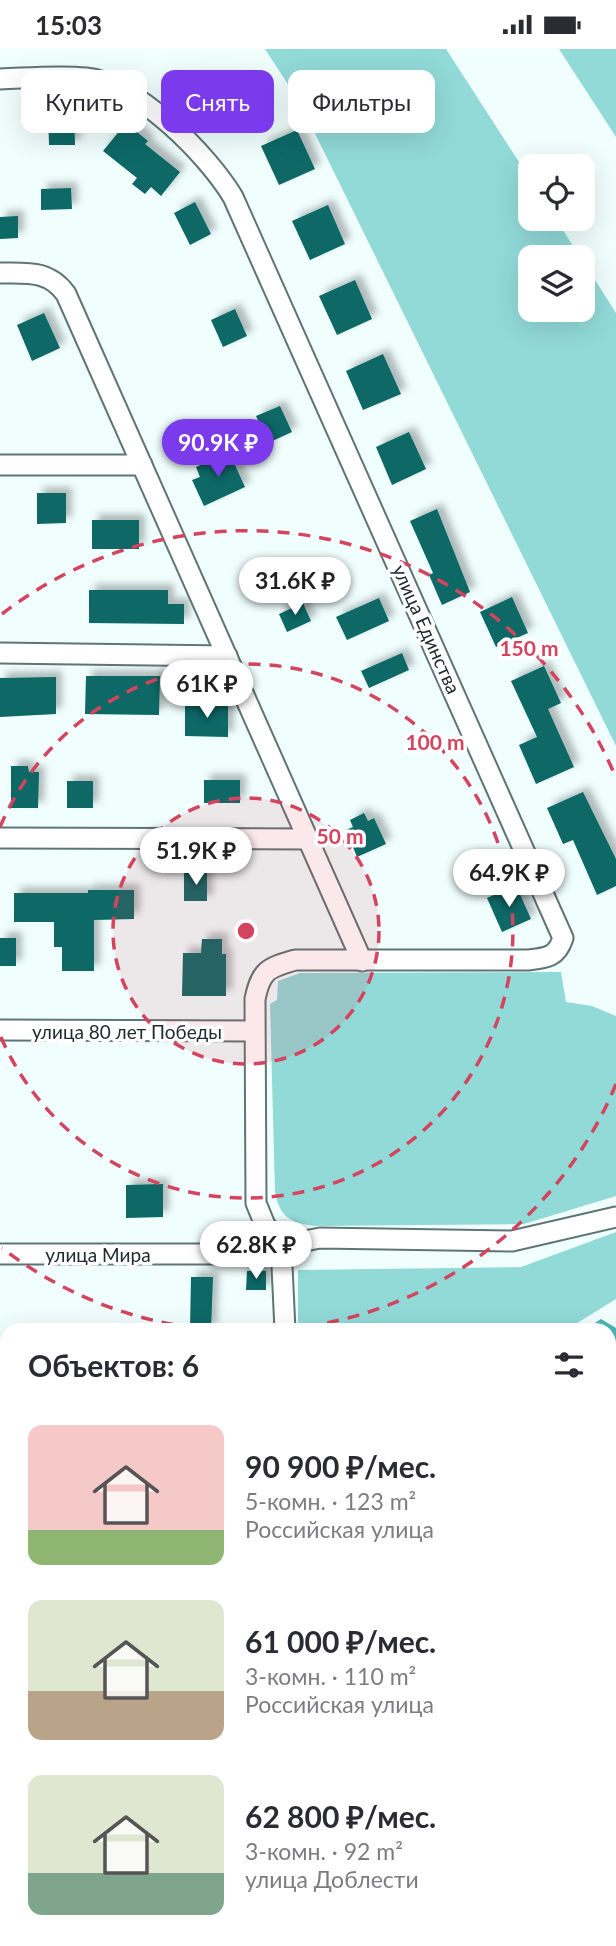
<!DOCTYPE html>
<html lang="ru">
<meta charset="utf-8">
<style>
:root{--surface:#fff;--page:#f7f7f7;--text:#2b2b33;--muted:#7c7c81;--accent:#7c3aed}
body{margin:0;font-family:Lato,sans-serif;background:var(--page);color:var(--text);height:100vh;display:flex;flex-direction:column;font-size:26px;white-space:nowrap}
*{box-sizing:border-box;margin:0}
p{font-size:23px;color:var(--muted)}
.icon{flex:none;width:38px;height:38px;fill:none;stroke:currentColor;stroke-width:2;stroke-linecap:round;stroke-linejoin:round}
.map{position:relative;flex:1;overflow:hidden}
.panel{position:absolute;left:0px;top:1274px;width:616px;height:623px;display:flex;flex-direction:column;background:var(--surface);border-radius:21px 21px 0 0;box-shadow:0 7px 28px #0002}
.panel>*{flex:none}
.hud{position:absolute;left:21px;top:21px;width:574px;height:63px;display:flex;gap:14px}
.buttons{position:absolute;left:518px;top:105px;display:grid;gap:14px}
.buttons a{display:grid;place-items:center;width:77px;height:77px;border-radius:14px;background:var(--surface);box-shadow:0 7px 28px #0002;font-size:35px}
.price{position:absolute;translate:-50% -60px;padding:0 16px;border-radius:24px;background:#fff;color:#222;font-size:23px;line-height:46px;filter:drop-shadow(0 2px 4px #0008)}
.price::after{content:'';position:absolute;left:50%;top:42px;width:21px;height:16px;margin-left:-10px;background:inherit;clip-path:polygon(0 0,100% 0,50% 100%)}
.price.current{background:var(--accent);color:#fff}
ul{padding:0;list-style:none}
li{display:flex;align-items:center;gap:21px;height:175px;padding:0 28px}
li span{display:grid;place-items:center;flex:none;width:196px;height:140px;border-radius:14px;color:#555}
li>.icon{margin-inline-start:auto}
span .icon{width:84px;height:84px;fill:#fffc;stroke-width:1}
li b{font-size:30px}
h2{display:flex;justify-content:space-between;align-items:center;height:84px;padding:0 28px;font-size:30px}
.chip{padding:0 24px;border-radius:14px;background:var(--surface);box-shadow:0 7px 28px #0002;font-size:24px;line-height:63px}
.chip.current{background:var(--accent);color:#fff}
.status{display:flex;justify-content:space-between;align-items:center;height:49px;padding:0 35px;background:var(--surface);direction:ltr}
.status svg{height:19px;fill:currentColor}
.map>svg:first-child{display:block}
</style>
<div class="status"><b>15:03</b><svg viewBox="0 0 49 12"><path d="M0 12V9h3v3zM5 12V6h3v6zM10 12V3h3v9zM15 12V0h3v12zM26 1h20v11H26zM47 4h2v5h-2z"/></svg></div>
<div class="map">
<svg width="616" height="1897" viewBox="0 0 616 1897">
<defs>
<filter id="shadow"><feDropShadow dx="6" dy="-6" stdDeviation="3.5" flood-color="#0004"/></filter>
</defs>
<rect width="100%" height="100%" fill="#f0fffe"/>
<g fill="#91dad8">
<path d="M265 0H446L530 130V170H556L580 208H530V261H583V212L616 264V697L300 54Z"/>
<path d="M559 0H616V88Z"/>
<path d="M561 923 566 953 592 957 616 967V1147L524 1175 314 1177C289 1173 280 1168 275 1143L270 955 277 951 278 932 300 924Z"/>
<path d="M616 1183V1250L566 1281H298V1221L521 1218Z"/>
<path d="M616 1328V1454L609 1457V1419L615 1402 610 1332Z"/>
<path d="M0 1752 7 1768V1840L0 1844Z"/>
</g>
<g fill="#4bb5b4">
<path d="M601 1270 616 1279V1328L610 1332 615 1402 609 1419V1281H584Z"/>
<path d="M7 1681V1768L0 1752V1689Z"/>
</g>
<g fill="#086766" filter="url(#shadow)">
<path d="M74 62 75 96H49L48 63Z"/>
<path d="M126 74 148 92 145 95 180 123 161 147 151 138 145 145 132 135 137 129 103 102Z"/>
<path d="M297 81 315 120 279 136 261 97Z"/>
<path d="M71 139 72 160 41 161V140Z"/>
<path d="M195 153 211 185 190 196 174 164Z"/>
<path d="M328 156 345 195 310 211 292 172Z"/>
<path d="M18 167V189L0 190V168Z"/>
<path d="M355 231 372 270 337 286 319 247Z"/>
<path d="M235 260 247 287 223 298 211 271Z"/>
<path d="M44 264 60 299 32 312 17 276Z"/>
<path d="M383 305 401 345 363 361 346 322Z"/>
<path d="M280 357 292 383 268 394 256 367Z"/>
<path d="M409 383 426 420 392 436 376 398Z"/>
<path d="M229 403 245 438 204 457 192 431 200 428 196 418Z"/>
<path d="M37 444H66V474L37 475Z"/>
<path d="M437 460 470 543 442 556 429 526 433 524 410 472Z"/>
<rect x="92" y="471" width="47" height="29"/>
<path d="M89 541H168V555H184V575L89 574Z"/>
<path d="M512 548 528 584 496 598 480 563Z"/>
<path d="M379 549 389 572 347 591 336 568Z"/>
<path d="M303 554 311 572 287 583 279 565Z"/>
<path d="M402 604 409 621 369 639 361 622Z"/>
<path d="M544 617 561 654 548 660 574 718 536 735 519 696 537 688 511 632Z"/>
<path d="M86 627H160L159 666 85 665Z"/>
<path d="M56 628V665L0 668V629Z"/>
<path d="M185 654 228 655V688L185 687Z"/>
<path d="M11 717H28L29 723H39L38 759H11Z"/>
<rect x="204" y="731" width="36" height="23"/>
<rect x="67" y="732" width="26" height="27"/>
<path d="M583 743 616 810V837L597 846 573 791 563 795 547 759Z"/>
<path d="M364 764 368 772 374 769 386 795 357 808 346 781 353 778 350 771Z"/>
<rect x="184" y="823" width="23" height="29"/>
<path d="M516 836 531 870 502 883 487 849Z"/>
<path d="M88 841H134V870L94 871V922H62V898H54V873H14V844H88Z"/>
<rect x="0" y="889" width="16" height="28"/>
<path d="M202 890H222V905H226V947H182L183 904H201Z"/>
<path d="M163 1135V1168L126 1169V1136Z"/>
<path d="M247 1222H266V1241H246Z"/>
<path d="M191 1228H213L211 1281H190Z"/>
</g>
<g fill="none" stroke-linecap="round" stroke-linejoin="round">
<defs>
<g id="minor">
<path d="M0 30C28 29 59 26 86 29 137 34 208 106 233 148L563 889C557 908 547 909 528 911H295C268 919 261 921 255 950L256 1154 265 1176 281 1196 285 1281"/>
<path d="M0 224C27 224 49 221 66 245L362 912"/>
<path d="M0 416H142"/>
<path d="M0 604 227 607"/>
<path d="M0 789 308 790"/>
<path d="M0 981 254 982"/>
<path d="M0 1205H238L320 1189 512 1192 616 1168"/>
<path d="M0 1433H7"/>
<path d="M0 1474 7 1471"/>
<path d="M609 1779 616 1775"/>
<path d="M215 1897 230 1890"/>
</g>
</defs>
<use href="#minor" stroke="#5f7474" stroke-width="23"/>
<use href="#minor" stroke="#fff" stroke-width="19"/>
</g>
<circle cx="246" cy="882" r="133" fill="#d4445e" fill-opacity=".12"/>
<g fill="none" stroke="#d4445e" stroke-width="3.5" stroke-dasharray="12 9">
<circle cx="246" cy="882" r="133"/>
<path d="M0 778A267 267 0 1 1 0 986"/>
<path d="M616 1035A400 400 0 0 1 277 1281M215 1281A400 400 0 0 1 2 1199M2 565A400 400 0 0 1 616 729"/>
</g>
<g text-anchor="middle" dominant-baseline="central" stroke-width="7" stroke-linejoin="round" paint-order="stroke">
<g font-size="19" fill="#222b2b" stroke="#fff">
<text transform="translate(427 580) rotate(66)">улица Единства</text>
<text x="127" y="982">улица 80 лет Победы</text>
<text x="98" y="1205">улица Мира</text>
</g>
</g>
<circle cx="246" cy="882" r="10" fill="#d4445e" stroke="#fff" stroke-width="3.5"/>
<g font-size="21" text-anchor="middle" font-weight="bold" fill="#d4445e" stroke="#fff" stroke-width="7" stroke-linejoin="round" paint-order="stroke">
<text x="529" y="607">150 m</text>
<text x="435" y="701">100 m</text>
<text x="340" y="795">50 m</text>
</g>
</svg>
<div class="buttons">
<a><svg class="icon" aria-label="locate" viewBox="0 0 24 24"><circle cx="12" cy="12" r="6"/><path d="M12 2v4M12 18v4M2 12h4M18 12h4"/></svg></a>
<a><svg class="icon" aria-label="layers" viewBox="0 0 24 24"><path d="M12 4l9 5-9 5-9-5zM3 14l9 5 9-5"/></svg></a>
</div>
<b class="price current" style="left:218px;top:430px">90.9K ₽</b>
<b class="price" style="left:295px;top:568px">31.6K ₽</b>
<b class="price" style="left:207px;top:671px">61K ₽</b>
<b class="price" style="left:196px;top:838px">51.9K ₽</b>
<b class="price" style="left:509px;top:860px">64.9K ₽</b>
<b class="price" style="left:256px;top:1232px">62.8K ₽</b>
<div class="hud">
<a class="chip">Купить</a>
<a class="chip current">Снять</a>
<a class="chip">Фильтры</a>
</div>
<section class="panel">
<h2>Объектов: 6<svg class="icon" aria-label="filters" viewBox="0 0 24 24"><path d="M4 7h16M4 17h16"/><circle cx="9" cy="7" r="2"/><circle cx="15" cy="17" r="2"/></svg></h2>
<ul>
<li><span style="background:linear-gradient(#f6c9c9 75%,#8fb573 0)"><svg class="icon" aria-label="home" viewBox="0 0 24 24"><path d="M3 11l9-7 9 7M6 9v11h12V9"/></svg></span><div><b>90 900 ₽/мес.</b><p>5-комн. · 123 m²</p><p>Российская улица</p></div></li>
<li><span style="background:linear-gradient(#dfe7d0 65%,#b9a48a 0)"><svg class="icon" aria-label="home" viewBox="0 0 24 24"><path d="M3 11l9-7 9 7M6 9v11h12V9"/></svg></span><div><b>61 000 ₽/мес.</b><p>3-комн. · 110 m²</p><p>Российская улица</p></div></li>
<li><span style="background:linear-gradient(#dfe7d0 70%,#7fa58c 0)"><svg class="icon" aria-label="home" viewBox="0 0 24 24"><path d="M3 11l9-7 9 7M6 9v11h12V9"/></svg></span><div><b>62 800 ₽/мес.</b><p>3-комн. · 92 m²</p><p>улица Доблести</p></div></li>
</ul>
</section>
</div>
